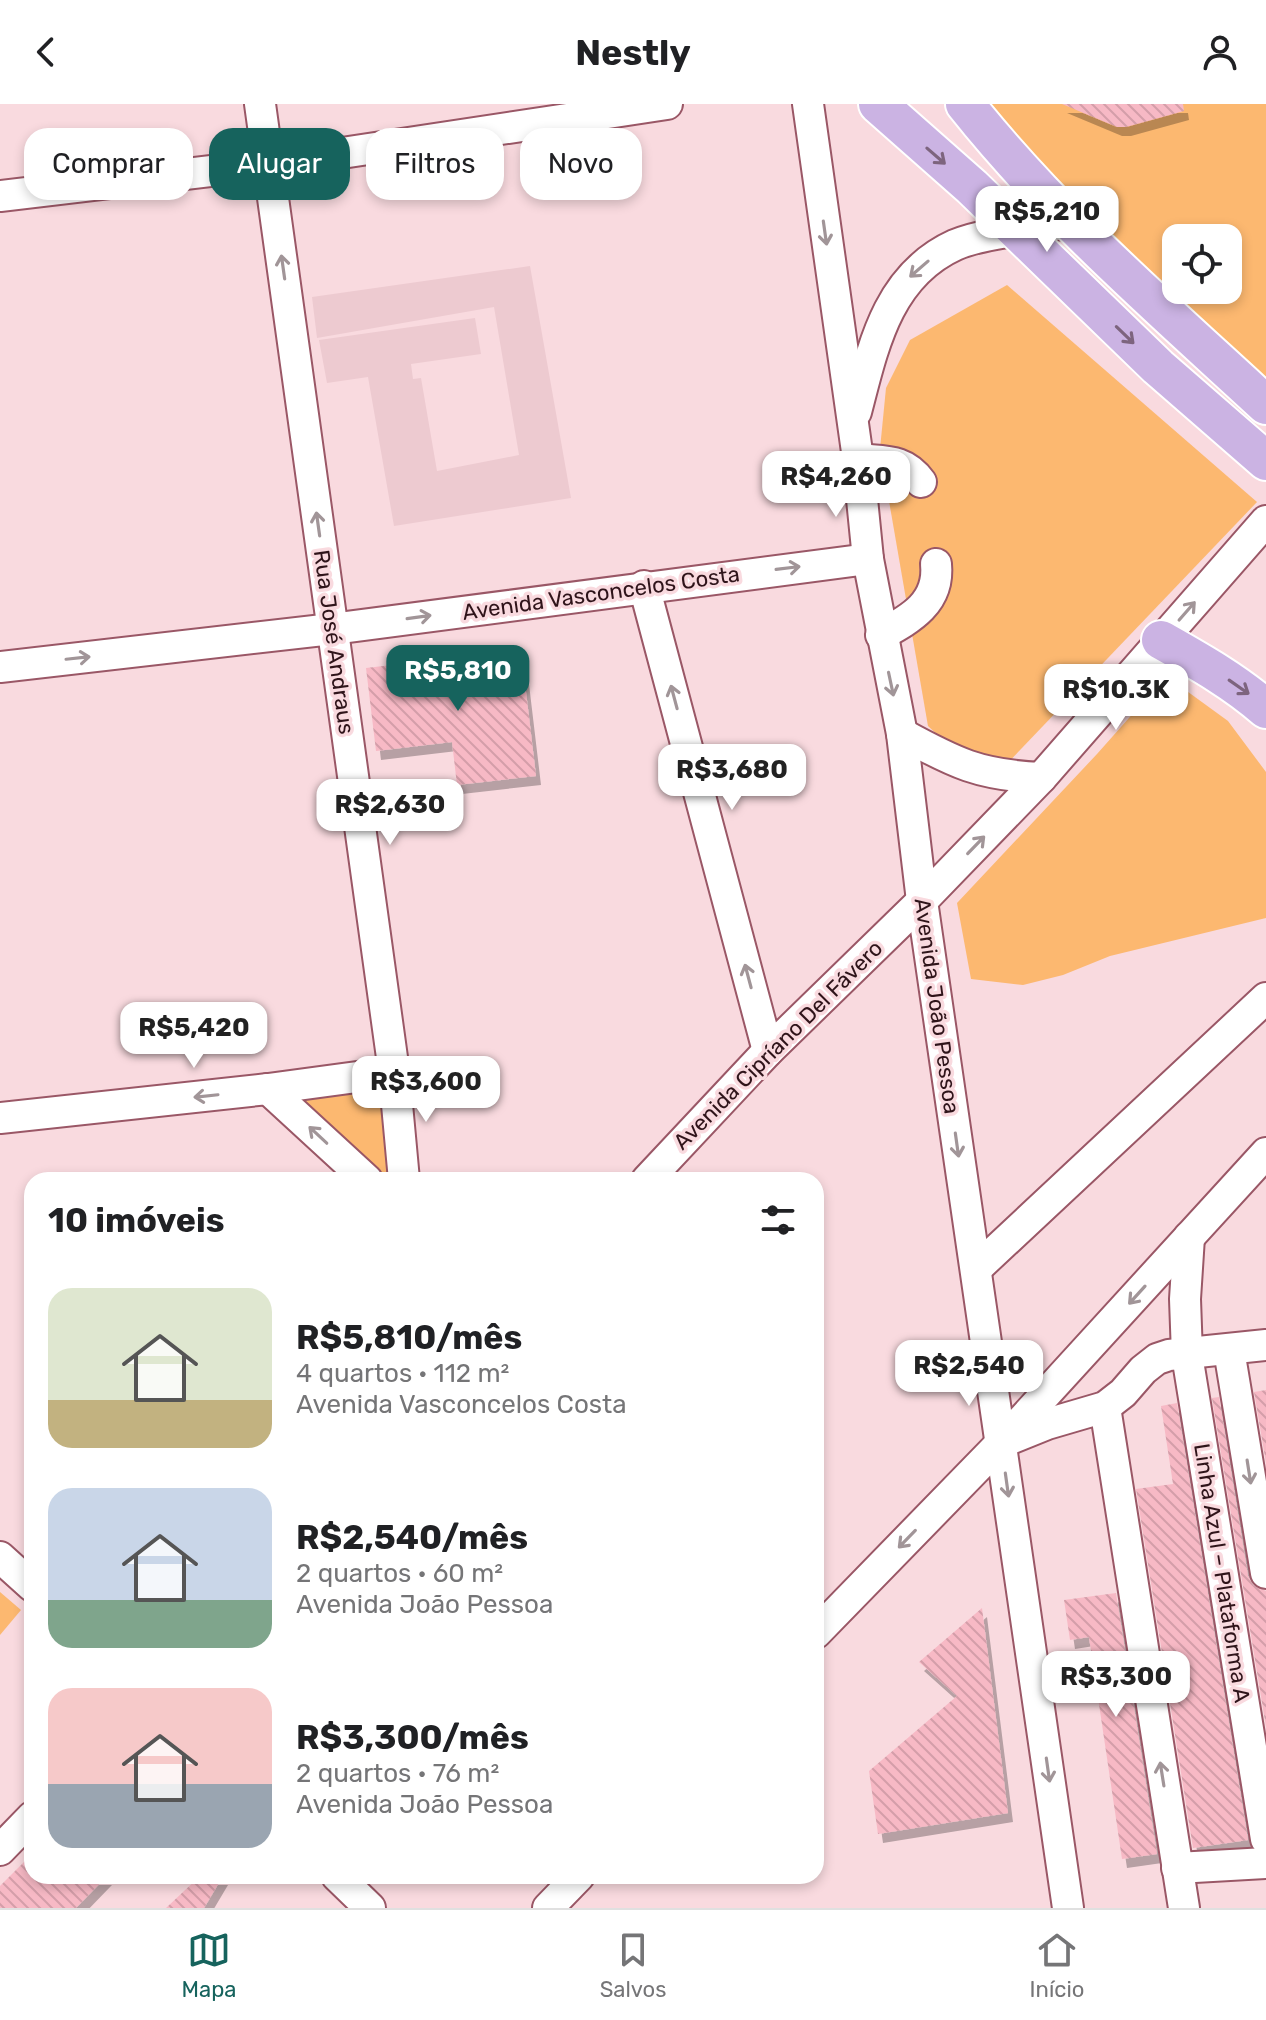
<!DOCTYPE html>
<html lang="pt">
<meta charset="utf-8">
<style>
:root{--surface:#fff;--page:#f6f6f6;--text:#202124;--muted:#757577;--line:#e0e0e0;--accent:#16635d}
body{margin:0;font-family:Rubik,sans-serif;background:var(--page);color:var(--text);height:100vh;display:flex;flex-direction:column;font-size:30px;white-space:nowrap}
*{box-sizing:border-box;margin:0}
p{font-size:26px;color:var(--muted)}
.icon{flex:none;width:44px;height:44px;fill:none;stroke:currentColor;stroke-width:2;stroke-linecap:round;stroke-linejoin:round}
.map{position:relative;flex:1;overflow:hidden}
.drawer{position:absolute;left:24px;top:1068px;width:800px;height:712px;display:flex;flex-direction:column;background:var(--surface);border-radius:24px;box-shadow:0 4px 12px #0003}
.drawer>*{flex:none}
.banner{position:absolute;left:24px;top:24px;width:800px;height:72px;display:flex;gap:16px}
.tools{position:absolute;left:1162px;top:120px;display:grid;gap:16px}
.tools a{display:grid;place-items:center;width:80px;height:80px;border-radius:16px;background:var(--surface);box-shadow:0 4px 12px #0003;font-size:40px}
.price{position:absolute;translate:-50% -68px;padding:0 18px;border-radius:16px;background:#fff;color:#222;font-size:26px;line-height:52px;filter:drop-shadow(0 2px 4px #0008)}
.price::after{content:'';position:absolute;left:50%;top:48px;width:24px;height:18px;margin-left:-12px;background:inherit;clip-path:polygon(0 0,100% 0,50% 100%)}
.price.on{background:var(--accent);color:#fff}
ul{padding:0;list-style:none}
li{display:flex;align-items:center;gap:24px;height:200px;padding:0 24px}
li span{display:grid;place-items:center;flex:none;width:224px;height:160px;border-radius:24px;color:#555}
li>.icon{margin-inline-start:auto}
span .icon{width:96px;height:96px;fill:#fffc;stroke-width:1}
li b{font-size:34px}
h2{display:flex;justify-content:space-between;align-items:center;height:96px;padding:0 24px;font-size:34px}
.tag{padding:0 28px;border-radius:24px;background:var(--surface);box-shadow:0 4px 12px #0003;font-size:28px;line-height:72px}
.tag.on{background:var(--accent);color:#fff}
header{display:flex;justify-content:space-between;align-items:center;height:104px;padding:0 24px;background:var(--surface);font-size:36px;font-weight:700}
.dock{display:flex;justify-content:space-around;align-items:center;height:112px;border-top:2px solid var(--line);background:var(--surface);font-size:22px;color:var(--muted)}
.dock a{display:grid;justify-items:center;gap:4px}
.dock .on{color:var(--accent)}
.map>svg:first-child{display:block}
</style>
<header><svg class="icon" aria-label="back" viewBox="0 0 24 24"><path d="M15 5l-7 7 7 7"/></svg>Nestly<svg class="icon" aria-label="person" viewBox="0 0 24 24"><circle cx="12" cy="8" r="4"/><path d="M4 21q1-7 8-7t8 7"/></svg></header>
<div class="map">
<svg width="1266" height="1804" viewBox="0 0 1266 1804">
<defs>
<pattern id="building-back-hatch" width="6" height="6" patternUnits="userSpaceOnUse" patternTransform="scale(2)"><rect width="6" height="6" fill="#f7b9c5"/><path d="M-1 5l2 2M0 0l6 6M5-1l2 2" fill="none" stroke="#d49ea9"/></pattern>
<filter id="shadow"><feDropShadow dx="5" dy="9" stdDeviation="0" flood-color="#0004"/></filter>
</defs>
<rect width="100%" height="100%" fill="#f9dadf"/>
<path fill="#edcad0" d="M530 162 571 394 394 422 368 273 327 279 319 236 475 214 481 250 411 260 413 275 421 274 437 367 519 351 494 203 317 234 312 193Z"/>
<g fill="#fcb870" fill-rule="evenodd">
<path d="M967 0H1266V303ZM1176 134H1228V186H1176Z"/>
<path d="M1007 181 1257 398 1001 666 957 649 928 622 880 345 886 284 910 236Z"/>
<path d="M1184 585 1228 617 1266 668V814L1110 852 1063 871 1023 881 971 875 957 799 1097 650 1152 588Z"/>
<path d="M394 980 391 1076H373L287 992Z"/>
<path d="M0 1488 21 1506 0 1531Z"/>
</g>
<g fill="url(#building-back-hatch)" filter="url(#shadow)">
<path d="M1062 0H1183L1184 7 1126 23H1117Z"/>
<path d="M521 546 536 672 457 681 452 638 376 647 366 564Z"/>
<path d="M1266 1286V1359L1254 1288Z"/>
<path d="M1219 1293 1248 1472 1253 1481 1266 1487V1623L1212 1294Z"/>
<path d="M1177 1299 1248 1736 1193 1744 1136 1385 1173 1380 1161 1302Z"/>
<path d="M1116 1489 1157 1750 1122 1755 1089 1533 1070 1536 1064 1496Z"/>
<path d="M982 1504 1008 1709 878 1730 869 1667 957 1592 919 1558Z"/>
<path d="M32 1750V1772H107L76 1804H0V1782Z"/>
<path d="M200 1772H223L204 1804H166Z"/>
</g>
<g fill="none" stroke-linecap="round" stroke-linejoin="round">
<defs>
<g id="minor">
<path d="M260 0 394 968 404 1076"/>
<path d="M808 0 858 355 868 455 902 630 922 797 1068 1804"/>
<path d="M0 92 269 60 667 0"/>
<path d="M856 308C873 243 887 172 955 141 982 129 1038 124 1069 119"/>
<path d="M858 355C884 358 904 354 921 378"/>
<path d="M644 482 768 947"/>
<path d="M881 531C910 515 940 499 936 460"/>
<path d="M0 563 332 525 868 455"/>
<path d="M902 630C955 659 979 671 1041 674"/>
<path d="M268 985 367 1076"/>
<path d="M0 1014 268 985 394 968"/>
<path d="M647 1076 768 947 922 797 1041 674 1266 417"/>
<path d="M1189 1133 1185 1195 1187 1251 1266 1735"/>
<path d="M976 1165 1266 894"/>
<path d="M1229 1246 1266 1469"/>
<path d="M1105 1303 1184 1804"/>
<path d="M1010 1335 1047 1320 1105 1303 1123 1289 1143 1266 1157 1255 1169 1251 1266 1241"/>
<path d="M0 1453 32 1482"/>
<path d="M816 1529 1001 1339 1266 1049"/>
<path d="M0 1746 32 1713"/>
<path d="M1177 1764 1266 1759"/>
<path d="M337 1772 370 1804"/>
<path d="M548 1804 579 1772"/>
</g>
<g id="major">
<path d="M878 0 972 83 1158 263 1266 357"/>
<path d="M965 0C1054 112 1161 204 1266 301"/>
<path d="M1161 536C1198 557 1234 577 1266 605"/>
</g>
</defs>
<use href="#minor" stroke="#9a5766" stroke-width="34"/>
<use href="#major" stroke="#fff" stroke-width="42"/>
<use href="#minor" stroke="#fff" stroke-width="30"/>
<use href="#major" stroke="#cbb3e3" stroke-width="38"/>
</g>
<defs><path id="oneway-shaft" d="M-6 0H5M1.5-3L5.5 0L1.5 3" fill="none" stroke-width="1.6" stroke-linecap="round" stroke-linejoin="round" transform="scale(2)"/></defs>
<g stroke="#7d647e">
<use href="#oneway-shaft" transform="translate(936 52) rotate(41)"/>
<use href="#oneway-shaft" transform="translate(1125 231) rotate(44)"/>
<use href="#oneway-shaft" transform="translate(1239 583) rotate(35)"/>
</g>
<g stroke="#a19598">
<use href="#oneway-shaft" transform="translate(825 129) rotate(82)"/>
<use href="#oneway-shaft" transform="translate(283 163) rotate(-98)"/>
<use href="#oneway-shaft" transform="translate(919 165) rotate(139)"/>
<use href="#oneway-shaft" transform="translate(318 420) rotate(-98)"/>
<use href="#oneway-shaft" transform="translate(788 464) rotate(-7)"/>
<use href="#oneway-shaft" transform="translate(1187 507) rotate(-49)"/>
<use href="#oneway-shaft" transform="translate(419 513) rotate(-8)"/>
<use href="#oneway-shaft" transform="translate(78 554) rotate(-6)"/>
<use href="#oneway-shaft" transform="translate(891 580) rotate(78)"/>
<use href="#oneway-shaft" transform="translate(674 593) rotate(-105)"/>
<use href="#oneway-shaft" transform="translate(976 741) rotate(-46)"/>
<use href="#oneway-shaft" transform="translate(748 872) rotate(-105)"/>
<use href="#oneway-shaft" transform="translate(206 992) rotate(174)"/>
<use href="#oneway-shaft" transform="translate(318 1031) rotate(-137)"/>
<use href="#oneway-shaft" transform="translate(957 1041) rotate(82)"/>
<use href="#oneway-shaft" transform="translate(1137 1191) rotate(132)"/>
<use href="#oneway-shaft" transform="translate(1249 1368) rotate(81)"/>
<use href="#oneway-shaft" transform="translate(1007 1381) rotate(82)"/>
<use href="#oneway-shaft" transform="translate(907 1435) rotate(134)"/>
<use href="#oneway-shaft" transform="translate(1048 1666) rotate(82)"/>
<use href="#oneway-shaft" transform="translate(1162 1670) rotate(-99)"/>
</g>
<g text-anchor="middle" dominant-baseline="central" stroke-width="7" stroke-linejoin="round" paint-order="stroke">
<g font-size="22" fill="#2f141a" stroke="#f9dadf">
<text transform="translate(601 489) rotate(-8)">Avenida Vasconcelos Costa</text>
<text transform="translate(334 538) rotate(82)">Rua José Andraus</text>
<text transform="translate(937 902) rotate(82)">Avenida João Pessoa</text>
<text transform="translate(778 941) rotate(-45)">Avenida Cipríano Del Fávero</text>
<text transform="translate(1222 1469) rotate(81)">Linha Azul – Plataforma A</text>
</g>
</g>
</svg>
<div class="tools">
<a><svg class="icon" aria-label="locate" viewBox="0 0 24 24"><circle cx="12" cy="12" r="6"/><path d="M12 2v4M12 18v4M2 12h4M18 12h4"/></svg></a>
</div>
<b class="price" style="left:1047px;top:150px">R$5,210</b>
<b class="price" style="left:836px;top:415px">R$4,260</b>
<b class="price on" style="left:458px;top:609px">R$5,810</b>
<b class="price" style="left:1116px;top:628px">R$10.3K</b>
<b class="price" style="left:732px;top:708px">R$3,680</b>
<b class="price" style="left:390px;top:743px">R$2,630</b>
<b class="price" style="left:194px;top:966px">R$5,420</b>
<b class="price" style="left:426px;top:1020px">R$3,600</b>
<b class="price" style="left:969px;top:1304px">R$2,540</b>
<b class="price" style="left:1116px;top:1615px">R$3,300</b>
<div class="banner">
<a class="tag">Comprar</a>
<a class="tag on">Alugar</a>
<a class="tag">Filtros</a>
<a class="tag">Novo</a>
</div>
<section class="drawer">
<h2>10 imóveis<svg class="icon" aria-label="filters" viewBox="0 0 24 24"><path d="M4 7h16M4 17h16"/><circle cx="9" cy="7" r="2"/><circle cx="15" cy="17" r="2"/></svg></h2>
<ul>
<li><span style="background:linear-gradient(#dfe7d0 70%,#c2b280 0)"><svg class="icon" aria-label="home" viewBox="0 0 24 24"><path d="M3 11l9-7 9 7M6 9v11h12V9"/></svg></span><div><b>R$5,810/mês</b><p>4 quartos · 112 m²</p><p>Avenida Vasconcelos Costa</p></div></li>
<li><span style="background:linear-gradient(#c9d6e8 70%,#7fa58c 0)"><svg class="icon" aria-label="home" viewBox="0 0 24 24"><path d="M3 11l9-7 9 7M6 9v11h12V9"/></svg></span><div><b>R$2,540/mês</b><p>2 quartos · 60 m²</p><p>Avenida João Pessoa</p></div></li>
<li><span style="background:linear-gradient(#f6c9c9 60%,#9aa5b1 0)"><svg class="icon" aria-label="home" viewBox="0 0 24 24"><path d="M3 11l9-7 9 7M6 9v11h12V9"/></svg></span><div><b>R$3,300/mês</b><p>2 quartos · 76 m²</p><p>Avenida João Pessoa</p></div></li>
</ul>
</section>
</div>
<nav class="dock">
<a class="on"><svg class="icon" aria-label="map" viewBox="0 0 24 24"><path d="M3 6l6-2 6 2 6-2v14l-6 2-6-2-6 2zM9 4v14M15 6v14"/></svg>Mapa</a>
<a><svg class="icon" aria-label="saved" viewBox="0 0 24 24"><path d="M7 4h10v16l-5-4-5 4z"/></svg>Salvos</a>
<a><svg class="icon" aria-label="home" viewBox="0 0 24 24"><path d="M3 11l9-7 9 7M6 9v11h12V9"/></svg>Início</a>
</nav>
